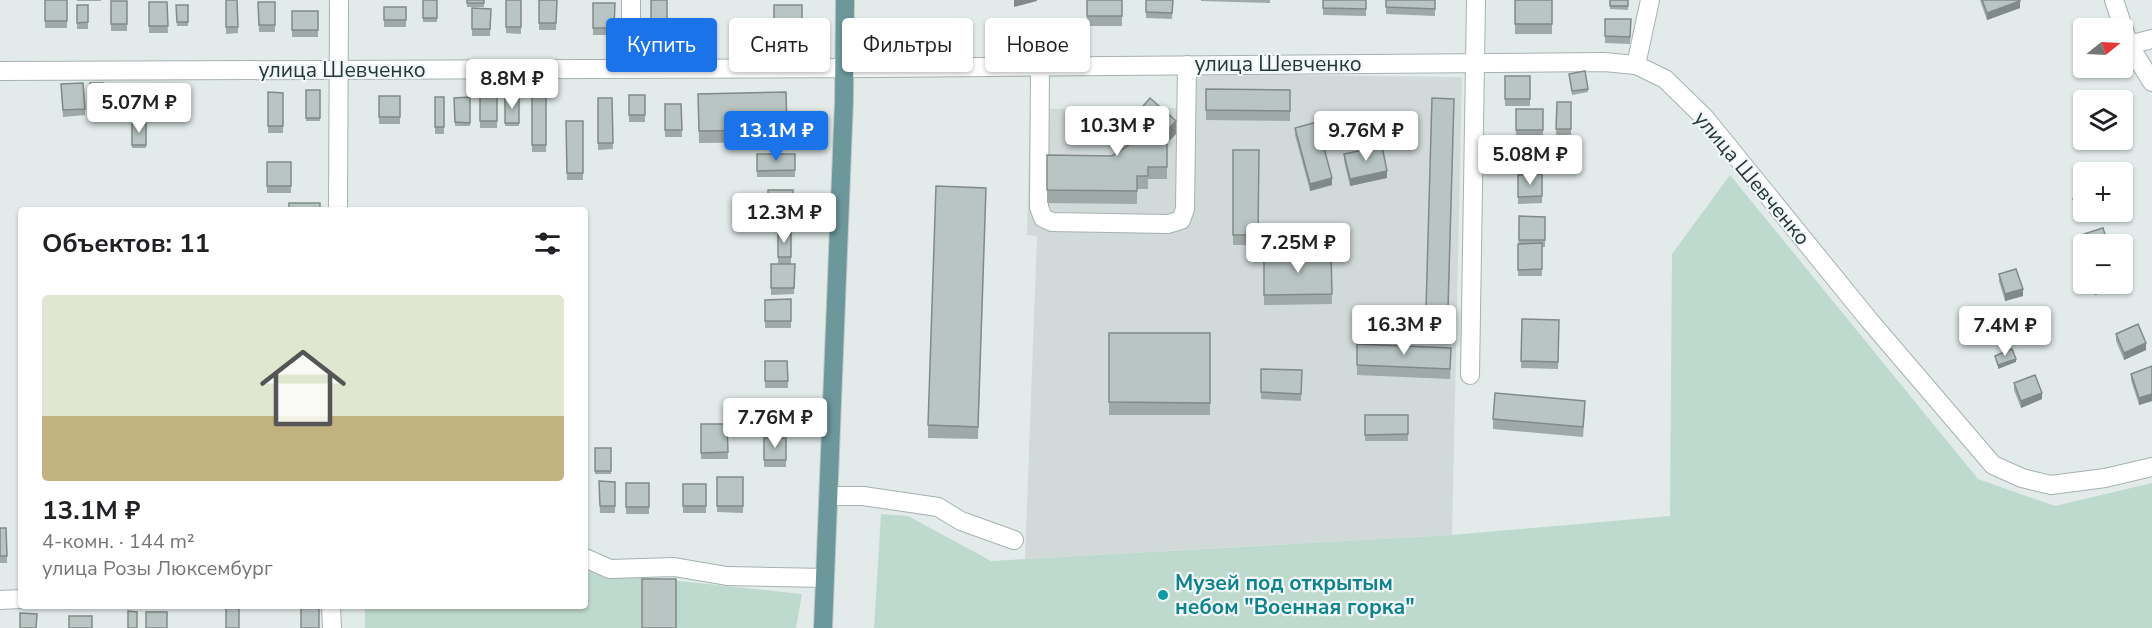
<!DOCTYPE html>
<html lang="ru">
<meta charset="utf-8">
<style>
:root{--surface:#fff;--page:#f2f2f2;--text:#202124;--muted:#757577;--line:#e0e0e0;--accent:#1a73e8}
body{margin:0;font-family:"Nunito Sans",sans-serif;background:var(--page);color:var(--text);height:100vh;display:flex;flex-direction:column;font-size:22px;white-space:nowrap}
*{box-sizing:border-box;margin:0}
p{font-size:20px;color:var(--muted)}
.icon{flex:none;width:33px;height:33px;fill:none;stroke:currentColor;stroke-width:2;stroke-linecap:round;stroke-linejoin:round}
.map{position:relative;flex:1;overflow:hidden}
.panel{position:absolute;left:18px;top:207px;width:570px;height:402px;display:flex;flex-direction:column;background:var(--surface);border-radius:6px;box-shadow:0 2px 4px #0004}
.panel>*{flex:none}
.banner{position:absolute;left:606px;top:18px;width:570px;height:54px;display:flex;gap:12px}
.needle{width:39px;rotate:72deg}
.fabs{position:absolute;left:2073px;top:18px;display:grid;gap:12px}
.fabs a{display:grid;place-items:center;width:60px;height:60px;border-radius:6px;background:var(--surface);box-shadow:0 2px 4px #0004;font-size:30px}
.price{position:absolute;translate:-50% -51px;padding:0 14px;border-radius:6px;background:#fff;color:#222;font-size:20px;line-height:39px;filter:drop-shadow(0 2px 3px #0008)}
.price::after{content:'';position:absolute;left:50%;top:36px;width:18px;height:14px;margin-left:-9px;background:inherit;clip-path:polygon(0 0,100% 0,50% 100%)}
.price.selected{background:var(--accent);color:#fff}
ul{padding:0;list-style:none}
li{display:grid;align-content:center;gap:12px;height:318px;padding:0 24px}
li+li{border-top:2px solid var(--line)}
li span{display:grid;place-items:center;height:186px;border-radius:6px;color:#555}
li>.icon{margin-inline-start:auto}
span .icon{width:108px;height:108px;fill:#fffc;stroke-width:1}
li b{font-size:26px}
h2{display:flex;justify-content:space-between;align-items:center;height:72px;padding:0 24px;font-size:26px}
.tag{padding:0 21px;border-radius:6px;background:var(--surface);box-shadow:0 2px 4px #0004;font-size:21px;line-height:54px}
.tag.selected{background:var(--accent);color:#fff}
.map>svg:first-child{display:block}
</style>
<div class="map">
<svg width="2152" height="628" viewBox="0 0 2152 628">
<rect width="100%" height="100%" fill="#e2ebea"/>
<path fill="#d1dad9" d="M1194 74 1462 77 1452 535 1025 559 1037 236 1027 235 1030 109 1194 108Z"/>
<g fill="#bed9ce">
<path d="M1730 175 1978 479 2055 506 2152 483V628H874L881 514 908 516 991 561 1452 535 1670 516 1672 254Z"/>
<path d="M585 571 802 594 796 628H365V606H585Z"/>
</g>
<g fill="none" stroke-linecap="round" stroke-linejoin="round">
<defs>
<g id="minor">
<path d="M2114 0 2129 45 2152 82"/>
<path d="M2129 45 2152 39"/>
<path d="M1636 65 1650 0"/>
<path d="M1040 66 1039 207 1043 218 1052 222 1168 224 1181 220 1185 209 1187 65"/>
<path d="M631 68V0"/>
<path d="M0 71 876 68 1604 62 1636 65 1665 79 1705 118 1869 320 1993 465 2022 478 2051 485 2105 478 2152 467"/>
<path d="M338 210 339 0"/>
<path d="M1470 375 1476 0"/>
<path d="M828 496H863L938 507 961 521 1014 540"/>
<path d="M585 558 610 569 674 567 727 576 825 578"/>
<path d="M0 600 21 599"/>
<path d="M331 606 332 628"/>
</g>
<path id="major" d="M823 628 844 101 845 0"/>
</defs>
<use href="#minor" stroke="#a5b2b1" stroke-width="20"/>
<use href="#major" stroke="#c2c7c8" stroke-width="20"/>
<use href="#minor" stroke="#fff" stroke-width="18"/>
<use href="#major" stroke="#6c979b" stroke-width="18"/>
</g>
<g fill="#9ea9a8">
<rect x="45" y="0" width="22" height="28"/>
<rect x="77" y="0" width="24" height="1"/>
<path d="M226 0H237L238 33 226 34Z"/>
<rect x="423" y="0" width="14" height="22"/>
<rect x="467" y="0" width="17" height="7"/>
<path d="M506 0H521V34L506 33Z"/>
<path d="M539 0H557L556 30H539Z"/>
<rect x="651" y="0" width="16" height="28"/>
<rect x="1087" y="0" width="35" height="26"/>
<path d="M1146 0H1173L1172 19 1146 18Z"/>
<path d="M1201 0H1270V3L1201 1Z"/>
<path d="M1323 0H1366V16L1323 15Z"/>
<path d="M1386 0H1435V16L1386 14Z"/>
<rect x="1515" y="0" width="37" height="34"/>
<path d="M1610 0H1628V10L1610 9Z"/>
<path d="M1980 0H2020V8L1987 20Z"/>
<rect x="111" y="1" width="16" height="30"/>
<path d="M149 2H167L168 33H149Z"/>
<path d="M258 2H275V32H259Z"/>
<path d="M593 3H615L614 35H593Z"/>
<rect x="77" y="5" width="11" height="24"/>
<path d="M176 5H188V26H177Z"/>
<rect x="774" y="5" width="28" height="31"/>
<rect x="384" y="7" width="22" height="20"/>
<path d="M472 8 491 9 490 36H472Z"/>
<rect x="292" y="11" width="26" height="26"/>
<path d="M1631 19 1630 44 1605 43V36Z"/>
<path d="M1569 74 1588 89V92L1572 95Z"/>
<rect x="1505" y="76" width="25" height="30"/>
<path d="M90 83H103L104 118H90Z"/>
<path d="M144 85H157L158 120H145Z"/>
<rect x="169" y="87" width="16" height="29"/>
<path d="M1206 89 1290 90V121L1206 120Z"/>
<rect x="306" y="90" width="14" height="31"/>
<path d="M61 91 85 109V115L63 117Z"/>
<path d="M268 92 283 93V133H268Z"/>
<path d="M786 92 787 142 699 143 698 94Z"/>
<rect x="532" y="94" width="14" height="58"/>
<rect x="480" y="95" width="17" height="33"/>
<rect x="629" y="95" width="16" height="27"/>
<rect x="379" y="96" width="21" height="28"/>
<rect x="435" y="97" width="9" height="37"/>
<path d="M470 97V126H455L454 98Z"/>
<rect x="505" y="97" width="14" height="29"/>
<path d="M598 98 613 143V149L598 150Z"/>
<path d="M1432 98 1454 99 1448 319H1426Z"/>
<path d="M1557 102H1571V136H1556Z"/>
<path d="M665 104H681L682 137H665Z"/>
<rect x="1516" y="109" width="27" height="28"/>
<path d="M566 121H583V180H567Z"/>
<rect x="132" y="123" width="14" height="25"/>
<path d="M1295 128 1332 185 1310 191 1295 135Z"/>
<path d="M1176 134 1167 143V179H1148V189H1137V204L1047 203V155L1112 156Z"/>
<path d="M1516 148 1542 167V174L1530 175 1542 174V203L1518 204V176Z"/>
<path d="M1233 150H1259L1258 245H1233Z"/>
<rect x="757" y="154" width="38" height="23"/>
<path d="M1344 154 1387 178 1350 186 1344 161Z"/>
<rect x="267" y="162" width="24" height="31"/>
<path d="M986 188 978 439 928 438V425Z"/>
<path d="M768 190H793V212H778V230H741L740 212H768Z"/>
<path d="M2073 199 2097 212V213L2079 220 2073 206Z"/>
<path d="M1519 216 1545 217V247H1542V276H1518Z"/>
<rect x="778" y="231" width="13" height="33"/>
<path d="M1331 253 1332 304 1264 305V255Z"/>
<path d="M771 264H795L794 294 771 295Z"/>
<path d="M1999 274 2023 296 2005 301 1999 281Z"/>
<path d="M2090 284H2120V286L2095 295Z"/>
<path d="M791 299V328H765V300Z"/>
<path d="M1522 319 1559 320 1558 369 1521 368Z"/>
<rect x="1109" y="333" width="101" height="82"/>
<path d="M2116 334 2146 350 2124 360 2116 341Z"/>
<path d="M1357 344 1451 348 1450 379 1357 375Z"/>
<path d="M765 361H787L788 388H765Z"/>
<path d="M2152 366V401L2139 405 2131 380V374Z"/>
<path d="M1302 370 1301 401 1261 399V392Z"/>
<path d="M2014 383 2042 399 2021 408 2014 390Z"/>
<path d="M787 400V429H753V401Z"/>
<path d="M1585 411 1583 437 1493 429V419Z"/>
<rect x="1365" y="415" width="43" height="26"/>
<path d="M701 424H727L728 459H701Z"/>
<rect x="764" y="438" width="22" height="29"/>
<rect x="595" y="448" width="16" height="26"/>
<path d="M717 477H743V513L717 512Z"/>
<path d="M599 481 615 482V513H600Z"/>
<rect x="626" y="483" width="23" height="31"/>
<rect x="683" y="484" width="23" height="29"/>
<path d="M0 528H6L7 563H0Z"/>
</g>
<g fill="#818a88">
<path d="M1014 0H1037V1L1014 7Z"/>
<path d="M2020 1V8L1987 20V13Z"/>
<path d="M1176 121V134L1167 143V130Z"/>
<path d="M1387 171V178L1350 186V179Z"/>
<path d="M1332 178V185L1310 191V184Z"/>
<path d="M2084 212H2097V213L2079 220V214Z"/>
<path d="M2108 284H2120V286L2095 295V288Z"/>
<path d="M2023 289V296L2005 301V294Z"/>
<path d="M2146 343V350L2124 360V353Z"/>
<path d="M2016 359V362L1998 369V365Z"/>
<path d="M2042 393V399L2021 408V401Z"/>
<path d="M2152 394V401L2139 405V398Z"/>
</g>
<g fill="#b8c5c3" stroke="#818a88" stroke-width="1.5">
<rect x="45" y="0" width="22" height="21"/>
<path d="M226 0H237L238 27H226Z"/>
<rect x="423" y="0" width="14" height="18"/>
<rect x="467" y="0" width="17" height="3"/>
<rect x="506" y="0" width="15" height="27"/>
<path d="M539 0H557L556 23H539Z"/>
<rect x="651" y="0" width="16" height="21"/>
<rect x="1087" y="0" width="35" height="16"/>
<path d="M1146 0H1173L1172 13 1146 12Z"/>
<path d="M1323 0H1366V9L1323 8Z"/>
<path d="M1386 0H1435V9L1386 7Z"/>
<rect x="1515" y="0" width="37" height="24"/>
<rect x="1610" y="0" width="18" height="6"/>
<path d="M1982 0H2020V1L1987 13Z"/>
<rect x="111" y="1" width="16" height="23"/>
<path d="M149 2H167L168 26H149Z"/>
<path d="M258 2H275V25H259Z"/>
<path d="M593 3H615L614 28H593Z"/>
<path d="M77 5H88V22L77 23Z"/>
<path d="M176 5H188V22H177Z"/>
<rect x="774" y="5" width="28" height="24"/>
<rect x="384" y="7" width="22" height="13"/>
<path d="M472 8 491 9 490 29H472Z"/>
<rect x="292" y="11" width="26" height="19"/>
<path d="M1605 19H1631L1630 37 1605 36Z"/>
<path d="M1585 71 1588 89 1572 91 1569 74Z"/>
<rect x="1505" y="76" width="25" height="23"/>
<path d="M83 83 85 109 63 110 61 84Z"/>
<path d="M90 83H103L104 111 90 112Z"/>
<path d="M144 85H157L158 113H145Z"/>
<rect x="169" y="87" width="16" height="22"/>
<path d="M1206 89 1290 90V111L1206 110Z"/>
<rect x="306" y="90" width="14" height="28"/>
<path d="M268 92 283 93V126H268Z"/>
<path d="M786 92 787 130 699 131 698 94Z"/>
<rect x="532" y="94" width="14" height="51"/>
<rect x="480" y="95" width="17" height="26"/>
<rect x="629" y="95" width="16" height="20"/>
<rect x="379" y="96" width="21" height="21"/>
<rect x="435" y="97" width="9" height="30"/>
<path d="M470 97V123L455 122 454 98Z"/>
<rect x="505" y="97" width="14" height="26"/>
<path d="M598 98H612L613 143H598Z"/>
<path d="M1150 98 1176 121 1167 130V167H1148V176H1137V191L1047 190V155L1112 156 1129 145V112H1138Z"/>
<path d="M1432 98 1454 99 1448 309H1426Z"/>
<path d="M1557 102H1571V129H1556Z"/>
<path d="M665 104H681L682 130H665Z"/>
<rect x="1516" y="109" width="27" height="21"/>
<path d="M566 121H583V173H567Z"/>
<path d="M1317 122 1332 178 1310 184 1295 128Z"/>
<rect x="132" y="123" width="14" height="22"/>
<path d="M1382 146 1387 171 1350 179 1344 154Z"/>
<path d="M1541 146 1542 167 1517 169 1516 148Z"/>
<path d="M1233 150H1259L1258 235H1233Z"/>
<path d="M757 154H795V170L757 171Z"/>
<rect x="267" y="162" width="24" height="24"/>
<path d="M1542 174V196L1518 197V175Z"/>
<path d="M936 186 986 188 978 427 928 425Z"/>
<path d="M768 190H793V205L768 206Z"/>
<path d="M2084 195V212L2079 214 2073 199Z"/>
<rect x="289" y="203" width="31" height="7"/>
<rect x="388" y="208" width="22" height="2"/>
<path d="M740 212H778V223H741Z"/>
<path d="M1519 216 1545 217V240H1519Z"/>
<path d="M2103 228 2108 244H2087L2084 234Z"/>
<rect x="778" y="231" width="13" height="26"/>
<path d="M1542 243V269L1518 270V244Z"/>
<path d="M1331 253 1332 294 1264 295V255Z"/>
<path d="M771 264H795L794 288H771Z"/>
<path d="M2016 269 2023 289 2005 294 1999 274Z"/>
<path d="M2093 284H2108L2095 288Z"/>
<path d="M791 299V321H765V300Z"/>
<path d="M1522 319 1559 320 1558 362 1521 361Z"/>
<path d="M2138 324 2146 343 2124 353 2116 334Z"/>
<path d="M1109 333H1210V403L1109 402Z"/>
<path d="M1357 344 1451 348 1450 369 1357 365Z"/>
<path d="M2012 349 2016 359 1998 365 1995 356Z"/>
<path d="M765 361H787L788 381H765Z"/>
<path d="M2152 366V394L2139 398 2131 374Z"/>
<path d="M1261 369 1302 370 1301 394 1261 392Z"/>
<path d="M2035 375 2042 393 2021 401 2014 383Z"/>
<path d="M1495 393 1585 401 1583 427 1493 419Z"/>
<path d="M787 400V422H753V401Z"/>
<path d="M1365 415H1408V434L1365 435Z"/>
<path d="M701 424H727L728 452 701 453Z"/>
<rect x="764" y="438" width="22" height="22"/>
<rect x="595" y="448" width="16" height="23"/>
<rect x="717" y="477" width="26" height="29"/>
<path d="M599 481 615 482V506H600Z"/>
<rect x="626" y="483" width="23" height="24"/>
<rect x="683" y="484" width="23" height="22"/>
<path d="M0 528H6L7 556H0Z"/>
<rect x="642" y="579" width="34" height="49"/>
<rect x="301" y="607" width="18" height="21"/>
<rect x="226" y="608" width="13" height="20"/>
<path d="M128 611 137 612V628H128Z"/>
<rect x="146" y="612" width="21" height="16"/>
<path d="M20 613 37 614 36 628H20Z"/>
<rect x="69" y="616" width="23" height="12"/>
</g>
<circle fill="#0f9aa8" stroke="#f2f7f7" stroke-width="2" cx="1163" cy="595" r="6"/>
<g text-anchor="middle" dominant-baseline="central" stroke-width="4.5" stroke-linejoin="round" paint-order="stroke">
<g font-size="21" fill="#243839" stroke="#f2f7f7">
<text x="1278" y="64">улица Шевченко</text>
<text x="342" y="70">улица Шевченко</text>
<text transform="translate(1752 178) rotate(50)">улица Шевченко</text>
</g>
<g font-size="21" font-weight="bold" fill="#0d838f" stroke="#f2f7f7" text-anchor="start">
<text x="1175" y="583">Музей под открытым<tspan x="1175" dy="24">небом "Военная горка"</tspan></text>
</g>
</g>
</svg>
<div class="fabs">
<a><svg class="needle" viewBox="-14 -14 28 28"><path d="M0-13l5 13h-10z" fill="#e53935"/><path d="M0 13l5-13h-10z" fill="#757577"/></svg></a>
<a><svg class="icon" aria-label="layers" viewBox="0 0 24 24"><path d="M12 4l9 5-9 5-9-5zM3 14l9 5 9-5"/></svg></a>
<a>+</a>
<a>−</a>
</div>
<b class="price" style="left:512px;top:110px">8.8M ₽</b>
<b class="price" style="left:139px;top:134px">5.07M ₽</b>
<b class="price" style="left:1117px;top:157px">10.3M ₽</b>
<b class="price selected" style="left:776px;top:162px">13.1M ₽</b>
<b class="price" style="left:1366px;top:162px">9.76M ₽</b>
<b class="price" style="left:1530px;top:186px">5.08M ₽</b>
<b class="price" style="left:784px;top:244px">12.3M ₽</b>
<b class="price" style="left:1298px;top:274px">7.25M ₽</b>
<b class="price" style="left:1404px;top:356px">16.3M ₽</b>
<b class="price" style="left:2005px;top:357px">7.4M ₽</b>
<b class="price" style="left:775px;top:449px">7.76M ₽</b>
<div class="banner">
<a class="tag selected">Купить</a>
<a class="tag">Снять</a>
<a class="tag">Фильтры</a>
<a class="tag">Новое</a>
</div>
<section class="panel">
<h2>Объектов: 11<svg class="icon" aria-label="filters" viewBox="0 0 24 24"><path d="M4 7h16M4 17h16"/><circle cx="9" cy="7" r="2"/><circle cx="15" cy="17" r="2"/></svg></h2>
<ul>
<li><span style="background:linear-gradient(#dfe7d0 65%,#c2b280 0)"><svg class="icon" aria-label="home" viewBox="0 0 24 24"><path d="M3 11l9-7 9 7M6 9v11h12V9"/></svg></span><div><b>13.1M ₽</b><p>4-комн. · 144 m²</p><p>улица Розы Люксембург</p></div></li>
</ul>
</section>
</div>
